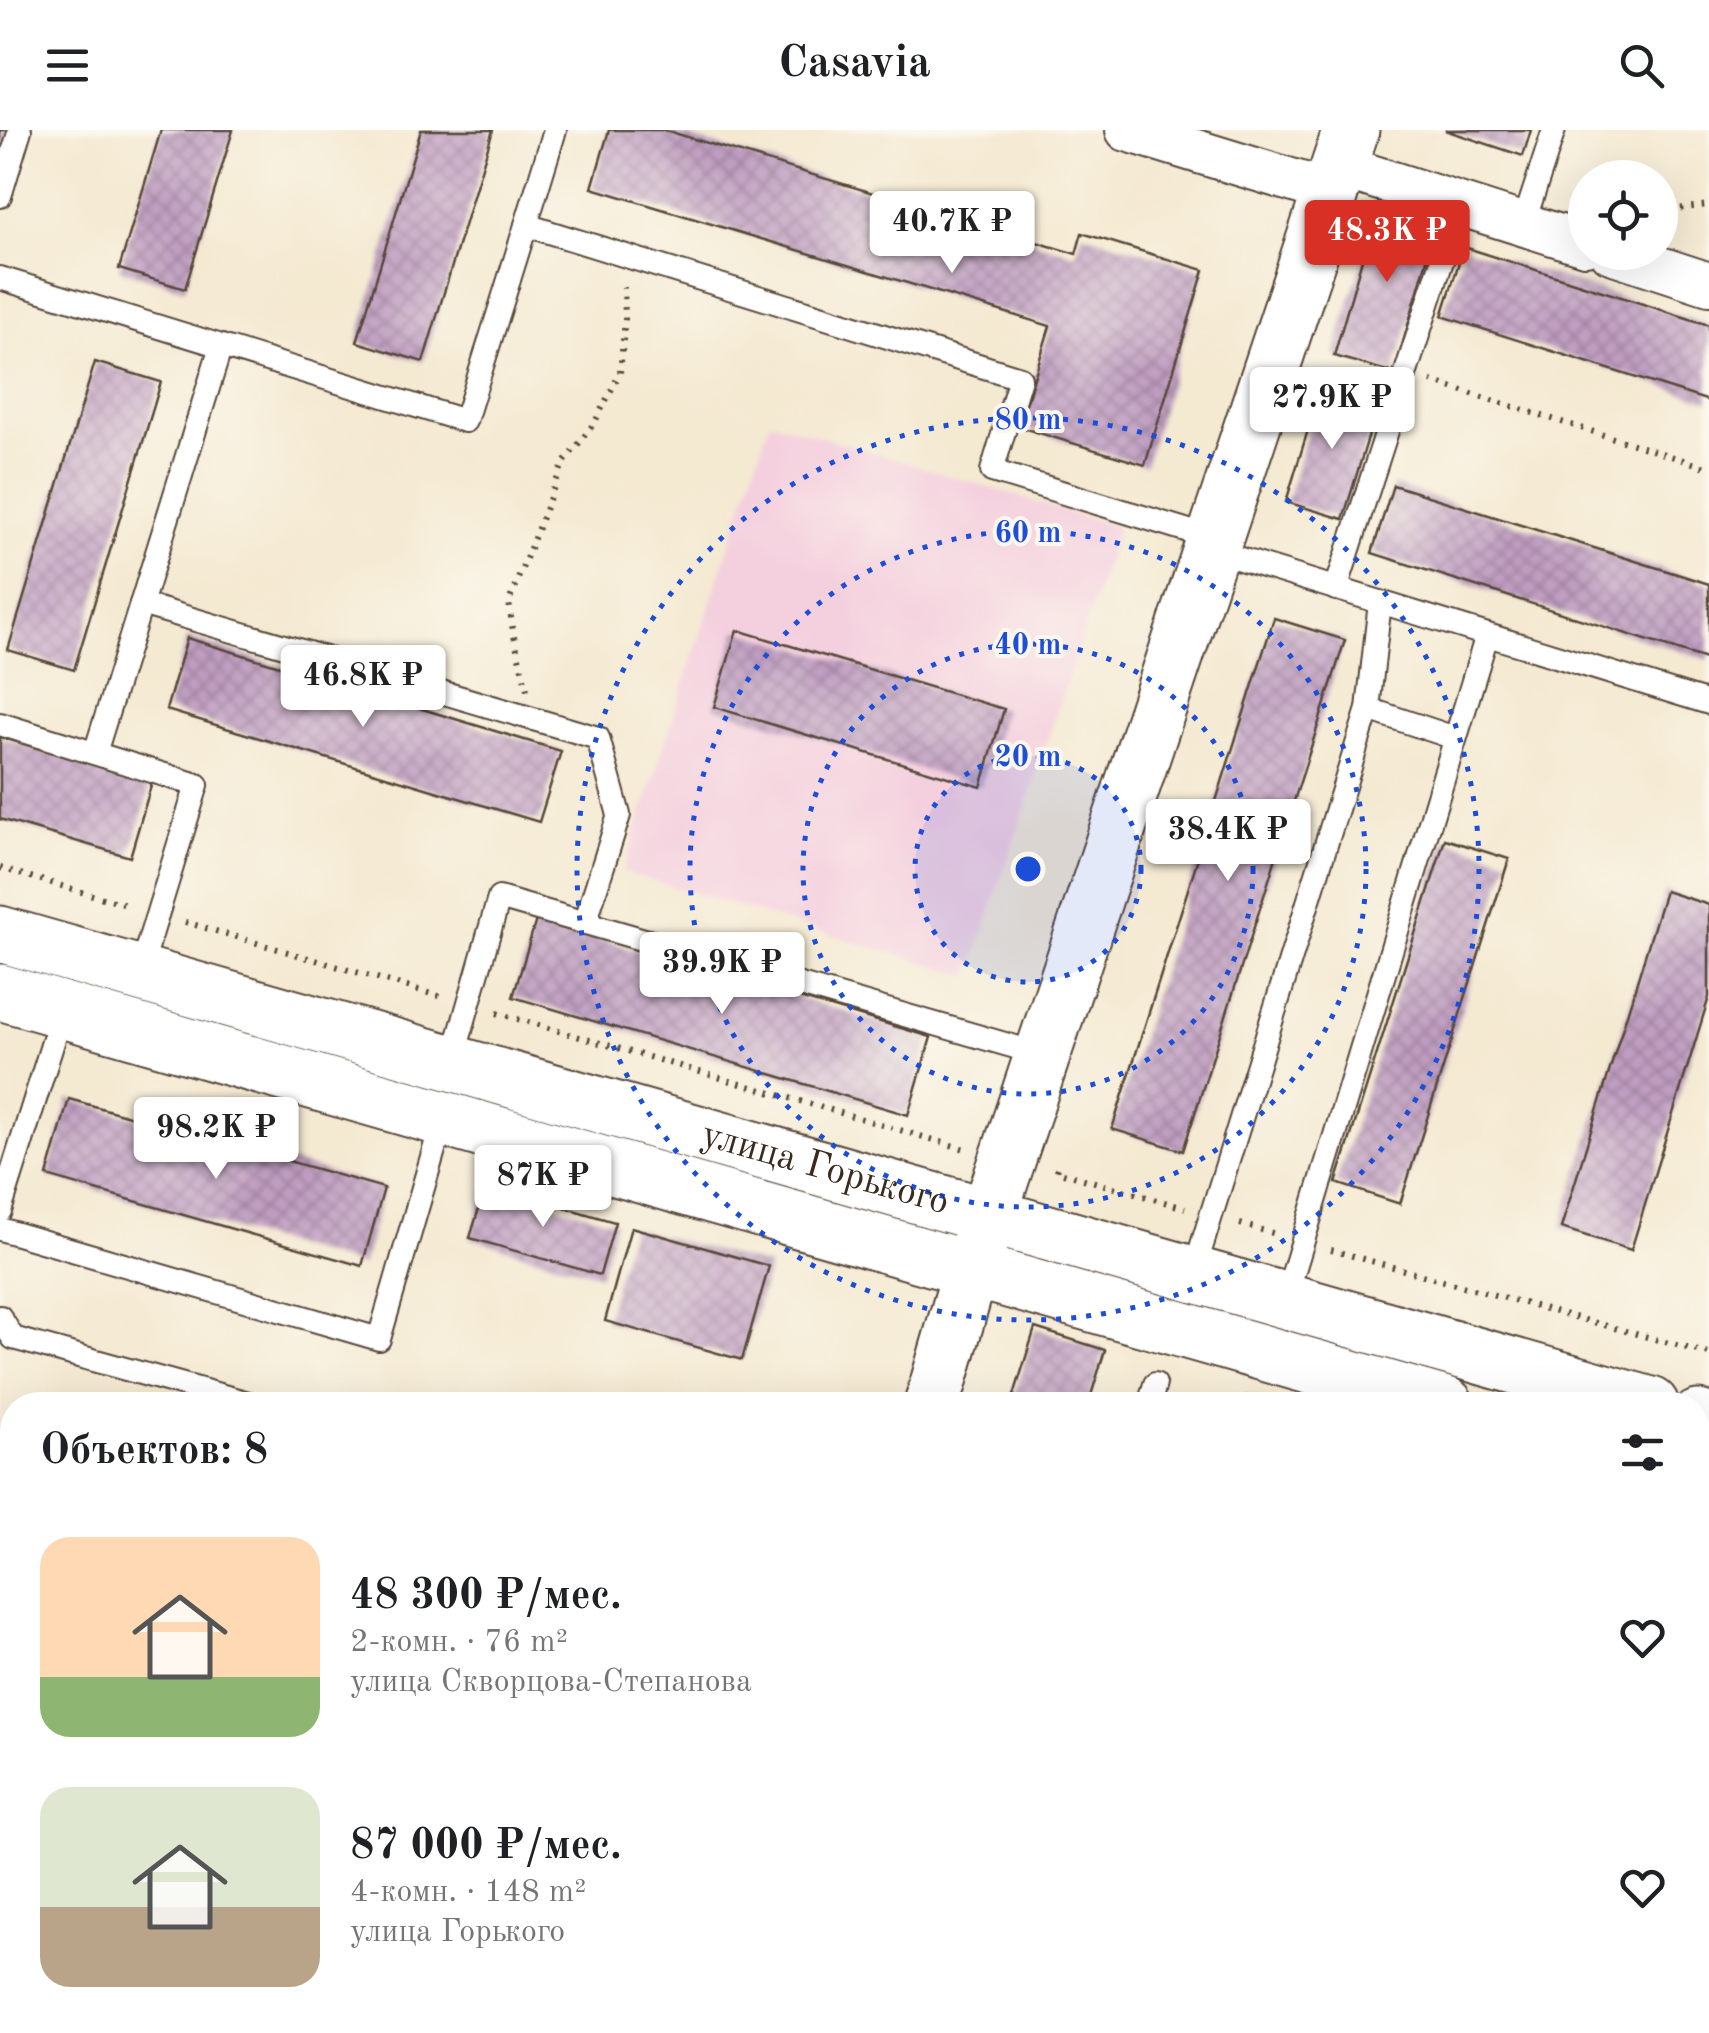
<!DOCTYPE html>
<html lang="ru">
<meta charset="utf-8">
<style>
:root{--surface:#fff;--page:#f2f2f2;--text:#202124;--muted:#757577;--accent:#d93025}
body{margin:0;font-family:"Old Standard TT",serif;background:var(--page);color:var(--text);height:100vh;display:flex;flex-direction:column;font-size:38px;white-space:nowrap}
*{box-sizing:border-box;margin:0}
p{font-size:32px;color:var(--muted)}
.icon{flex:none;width:55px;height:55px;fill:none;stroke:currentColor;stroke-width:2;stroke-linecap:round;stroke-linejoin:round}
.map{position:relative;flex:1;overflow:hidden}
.panel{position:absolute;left:0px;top:1262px;width:1710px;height:642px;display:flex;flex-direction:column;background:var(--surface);border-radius:40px 40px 0 0;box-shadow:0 10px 40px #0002}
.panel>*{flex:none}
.buttons{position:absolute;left:1568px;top:30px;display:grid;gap:20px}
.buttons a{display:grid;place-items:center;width:110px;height:110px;border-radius:50%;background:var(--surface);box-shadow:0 10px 40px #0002;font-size:50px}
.price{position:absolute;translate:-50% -85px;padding:0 22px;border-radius:10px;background:#fff;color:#222;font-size:32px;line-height:65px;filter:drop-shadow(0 2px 5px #0008)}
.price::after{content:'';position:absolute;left:50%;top:60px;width:30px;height:22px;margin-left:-15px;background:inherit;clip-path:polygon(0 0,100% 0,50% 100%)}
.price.on{background:var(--accent);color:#fff}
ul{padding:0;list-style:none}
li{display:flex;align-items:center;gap:30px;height:250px;padding:0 40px}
li span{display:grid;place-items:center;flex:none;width:280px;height:200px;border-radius:30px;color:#555}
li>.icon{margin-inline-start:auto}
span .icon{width:120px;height:120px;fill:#fffc;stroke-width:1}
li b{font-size:42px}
h2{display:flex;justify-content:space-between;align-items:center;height:120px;padding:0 40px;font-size:42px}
header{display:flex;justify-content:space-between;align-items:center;height:130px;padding:0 40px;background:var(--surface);font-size:45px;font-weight:700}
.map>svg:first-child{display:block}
</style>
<header><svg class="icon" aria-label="menu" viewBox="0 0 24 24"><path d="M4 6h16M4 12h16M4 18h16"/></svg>Casavia<svg class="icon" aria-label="search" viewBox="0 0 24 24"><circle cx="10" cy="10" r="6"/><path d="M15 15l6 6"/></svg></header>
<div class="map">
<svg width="1709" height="1903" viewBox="0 0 1709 1903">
<defs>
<pattern id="building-cross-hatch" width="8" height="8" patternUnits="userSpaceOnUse" patternTransform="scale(2.5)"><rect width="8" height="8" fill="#c09ec2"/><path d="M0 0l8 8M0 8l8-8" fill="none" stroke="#9d819d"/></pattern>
</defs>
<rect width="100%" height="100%" fill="#fbf7ec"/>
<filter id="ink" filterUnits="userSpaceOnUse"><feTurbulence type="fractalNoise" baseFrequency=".01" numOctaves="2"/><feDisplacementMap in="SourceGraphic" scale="20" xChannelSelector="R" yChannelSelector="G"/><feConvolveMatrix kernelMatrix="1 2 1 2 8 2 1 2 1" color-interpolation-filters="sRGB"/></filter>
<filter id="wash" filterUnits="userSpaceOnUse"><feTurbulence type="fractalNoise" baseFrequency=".0048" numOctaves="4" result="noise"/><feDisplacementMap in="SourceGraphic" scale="40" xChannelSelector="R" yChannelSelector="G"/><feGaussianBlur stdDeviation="2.25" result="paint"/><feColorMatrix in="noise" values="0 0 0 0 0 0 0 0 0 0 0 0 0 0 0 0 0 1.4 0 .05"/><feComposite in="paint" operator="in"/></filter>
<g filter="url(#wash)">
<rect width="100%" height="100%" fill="#f4e9d1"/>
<path fill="#f4cfde" d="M770 291 1118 397 969 846 623 742Z"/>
<g id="blocks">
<g fill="url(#building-cross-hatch)">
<path d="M0 0H11L0 34Z"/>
<path d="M161 0H233L185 159 119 139Z"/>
<path d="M421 0H493L423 232 357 212Z"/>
<path d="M609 0H664L1076 124 1082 103 1204 140 1145 335 1019 297 1050 196 592 58Z"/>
<path d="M1445 0H1531L1523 26Z"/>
<path d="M1380 67 1440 85 1394 243 1334 226Z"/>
<path d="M1464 117 1709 195V271L1442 186Z"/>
<path d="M95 232 161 252 74 540 8 520Z"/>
<path d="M1322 254 1379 272 1343 389 1286 372Z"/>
<path d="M1393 355 1709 454V530L1372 423Z"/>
<path d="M1274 488 1345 510 1183 1021 1112 999Z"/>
<path d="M737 500 1004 579 981 657 714 577Z"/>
<path d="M187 508 561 621 539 692 166 580Z"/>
<path d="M0 607 152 652 130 727 0 689Z"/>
<path d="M1445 709 1509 729 1400 1074 1336 1053Z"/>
<path d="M1665 761 1709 775V867L1631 1120 1561 1098Z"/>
<path d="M536 790 931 907 908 985 513 867Z"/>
<path d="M69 969 384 1058 362 1136 47 1046Z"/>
<path d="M486 1055 615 1092 600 1145 470 1108Z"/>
<path d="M631 1097 769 1136 742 1230 605 1191Z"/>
<path d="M1035 1198 1105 1220 1088 1275H1011Z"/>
<path d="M1246 1266 1273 1274V1275H1243Z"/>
<path d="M0 1328 12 1332V1412L0 1408Z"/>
<path d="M1698 1512 1709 1515V1609L1698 1606Z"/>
<path d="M1698 1844 1709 1847V1903H1451L1454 1892H1698Z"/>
<path d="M1370 1892 1367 1903H1341L1306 1894Z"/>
</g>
</g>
</g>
<g filter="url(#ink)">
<use href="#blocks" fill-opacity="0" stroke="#574739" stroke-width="2.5"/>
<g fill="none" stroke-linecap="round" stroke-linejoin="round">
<defs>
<g id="lane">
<path d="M555 0 526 95 1020 248 992 341 1215 409"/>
<path d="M0 66 20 0"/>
<path d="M1523 95 1554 0"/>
<path d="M0 148 465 291 526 95"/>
<path d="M1211 420 1709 573"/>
<path d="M1336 459 1460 75"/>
<path d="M141 474 598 608 619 685 585 793"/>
<path d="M1368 579 1455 608"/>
<path d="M0 594 197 655 139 844"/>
<path d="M95 623 221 216"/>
<path d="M452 932 499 768 1043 925"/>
<path d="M0 1081 63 880"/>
<path d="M0 1099 379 1209 443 989"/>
<path d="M1193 1144 1368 579 1380 472"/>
<path d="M1285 1170 1487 505"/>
<path d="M0 1187 13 1208 256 1275"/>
<path d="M1149 1275 1155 1254"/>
<path d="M1698 1775 1709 1779"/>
<path d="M503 1895 530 1903"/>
<path d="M733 1903 745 1892"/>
<path d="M1406 1903 1409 1892"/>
</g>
<g id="street">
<path d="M1127 0 1330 62"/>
<path d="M1339 36 1585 114"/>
<path d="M1611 122 1709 154"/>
</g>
<g id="secondary">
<path d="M932 1275 971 1139 1351 0"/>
<path d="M0 1642 12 1645"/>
<path d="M775 1892 814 1903"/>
<path d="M908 1892 947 1903"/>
</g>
<g id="primary">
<path id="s1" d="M0 804 1651 1275"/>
<path d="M0 862 1446 1275"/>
<path d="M1698 1288 1709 1291"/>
<path d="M1698 1347 1709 1350"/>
</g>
</defs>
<use href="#lane" stroke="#574739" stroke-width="26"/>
<use href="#street" stroke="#574739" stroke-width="46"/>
<use href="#secondary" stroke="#574739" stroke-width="59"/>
<use href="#primary" stroke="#574739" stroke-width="59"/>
<g stroke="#574739" stroke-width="6" stroke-dasharray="2.5 8" stroke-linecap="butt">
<path d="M1660 81 1709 75"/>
<path d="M1431 251 1709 338"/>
<path d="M527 560 513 502 509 472 563 334 595 292 620 243 625 189 624 157"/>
<path d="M0 738 130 776"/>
<path d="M185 792 442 867"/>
<path d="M497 883 965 1019"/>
<path d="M1057 1038 1056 1041 1185 1078"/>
<path d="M1240 1094 1276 1104"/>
<path d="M1331 1120 1709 1224"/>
<path d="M0 1861 12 1865"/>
<path d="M96 1892 124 1903"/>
</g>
<use href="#lane" stroke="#fff" stroke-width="22"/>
<use href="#street" stroke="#fff" stroke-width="42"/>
<use href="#secondary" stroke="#fff" stroke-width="55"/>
<use href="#primary" stroke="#fff" stroke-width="55"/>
</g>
</g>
<circle cx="1028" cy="739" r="113" fill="#1d4ed8" fill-opacity=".12"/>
<g fill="none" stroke="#1d4ed8" stroke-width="5" stroke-dasharray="5 10">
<circle cx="1028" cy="739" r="113"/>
<circle cx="1028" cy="739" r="225"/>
<circle cx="1028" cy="739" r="338"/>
<circle cx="1028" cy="739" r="451"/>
</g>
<g text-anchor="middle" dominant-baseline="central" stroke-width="8" stroke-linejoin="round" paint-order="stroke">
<g font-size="38" fill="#3b2a1e" stroke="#fbf7ec">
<text stroke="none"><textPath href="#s1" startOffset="858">улица Горького</textPath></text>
</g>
</g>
<circle cx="1028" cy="739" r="15" fill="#1d4ed8" stroke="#fbf7ec" stroke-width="5"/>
<g font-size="30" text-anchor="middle" font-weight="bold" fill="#1d4ed8" stroke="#fbf7ec" stroke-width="8" stroke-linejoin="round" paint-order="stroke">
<text x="1028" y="299">80 m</text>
<text x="1028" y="412">60 m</text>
<text x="1028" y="524">40 m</text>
<text x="1028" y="636">20 m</text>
</g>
</svg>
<div class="buttons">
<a><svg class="icon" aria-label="locate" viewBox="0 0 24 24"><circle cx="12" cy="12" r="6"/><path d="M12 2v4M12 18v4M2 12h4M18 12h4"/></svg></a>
</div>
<b class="price" style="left:952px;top:146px">40.7K ₽</b>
<b class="price on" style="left:1387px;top:155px">48.3K ₽</b>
<b class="price" style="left:1332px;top:322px">27.9K ₽</b>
<b class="price" style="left:363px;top:600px">46.8K ₽</b>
<b class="price" style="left:1228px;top:754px">38.4K ₽</b>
<b class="price" style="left:722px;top:887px">39.9K ₽</b>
<b class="price" style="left:216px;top:1052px">98.2K ₽</b>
<b class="price" style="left:543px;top:1100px">87K ₽</b>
<section class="panel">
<h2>Объектов: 8<svg class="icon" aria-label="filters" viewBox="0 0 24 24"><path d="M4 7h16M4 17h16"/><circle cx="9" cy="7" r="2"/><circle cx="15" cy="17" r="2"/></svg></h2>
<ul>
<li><span style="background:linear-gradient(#ffd9b3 70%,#8fb573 0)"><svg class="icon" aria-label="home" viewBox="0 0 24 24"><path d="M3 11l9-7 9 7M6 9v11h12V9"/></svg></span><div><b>48 300 ₽/мес.</b><p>2-комн. · 76 m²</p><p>улица Скворцова-Степанова</p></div><svg class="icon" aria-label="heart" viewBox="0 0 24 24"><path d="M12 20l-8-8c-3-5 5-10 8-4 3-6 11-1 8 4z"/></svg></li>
<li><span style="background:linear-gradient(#dfe7d0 60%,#b9a48a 0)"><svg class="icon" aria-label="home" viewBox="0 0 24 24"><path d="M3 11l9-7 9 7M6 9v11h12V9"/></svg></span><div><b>87 000 ₽/мес.</b><p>4-комн. · 148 m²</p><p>улица Горького</p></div><svg class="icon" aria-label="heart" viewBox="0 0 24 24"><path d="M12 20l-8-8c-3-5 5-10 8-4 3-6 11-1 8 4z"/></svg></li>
</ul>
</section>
</div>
